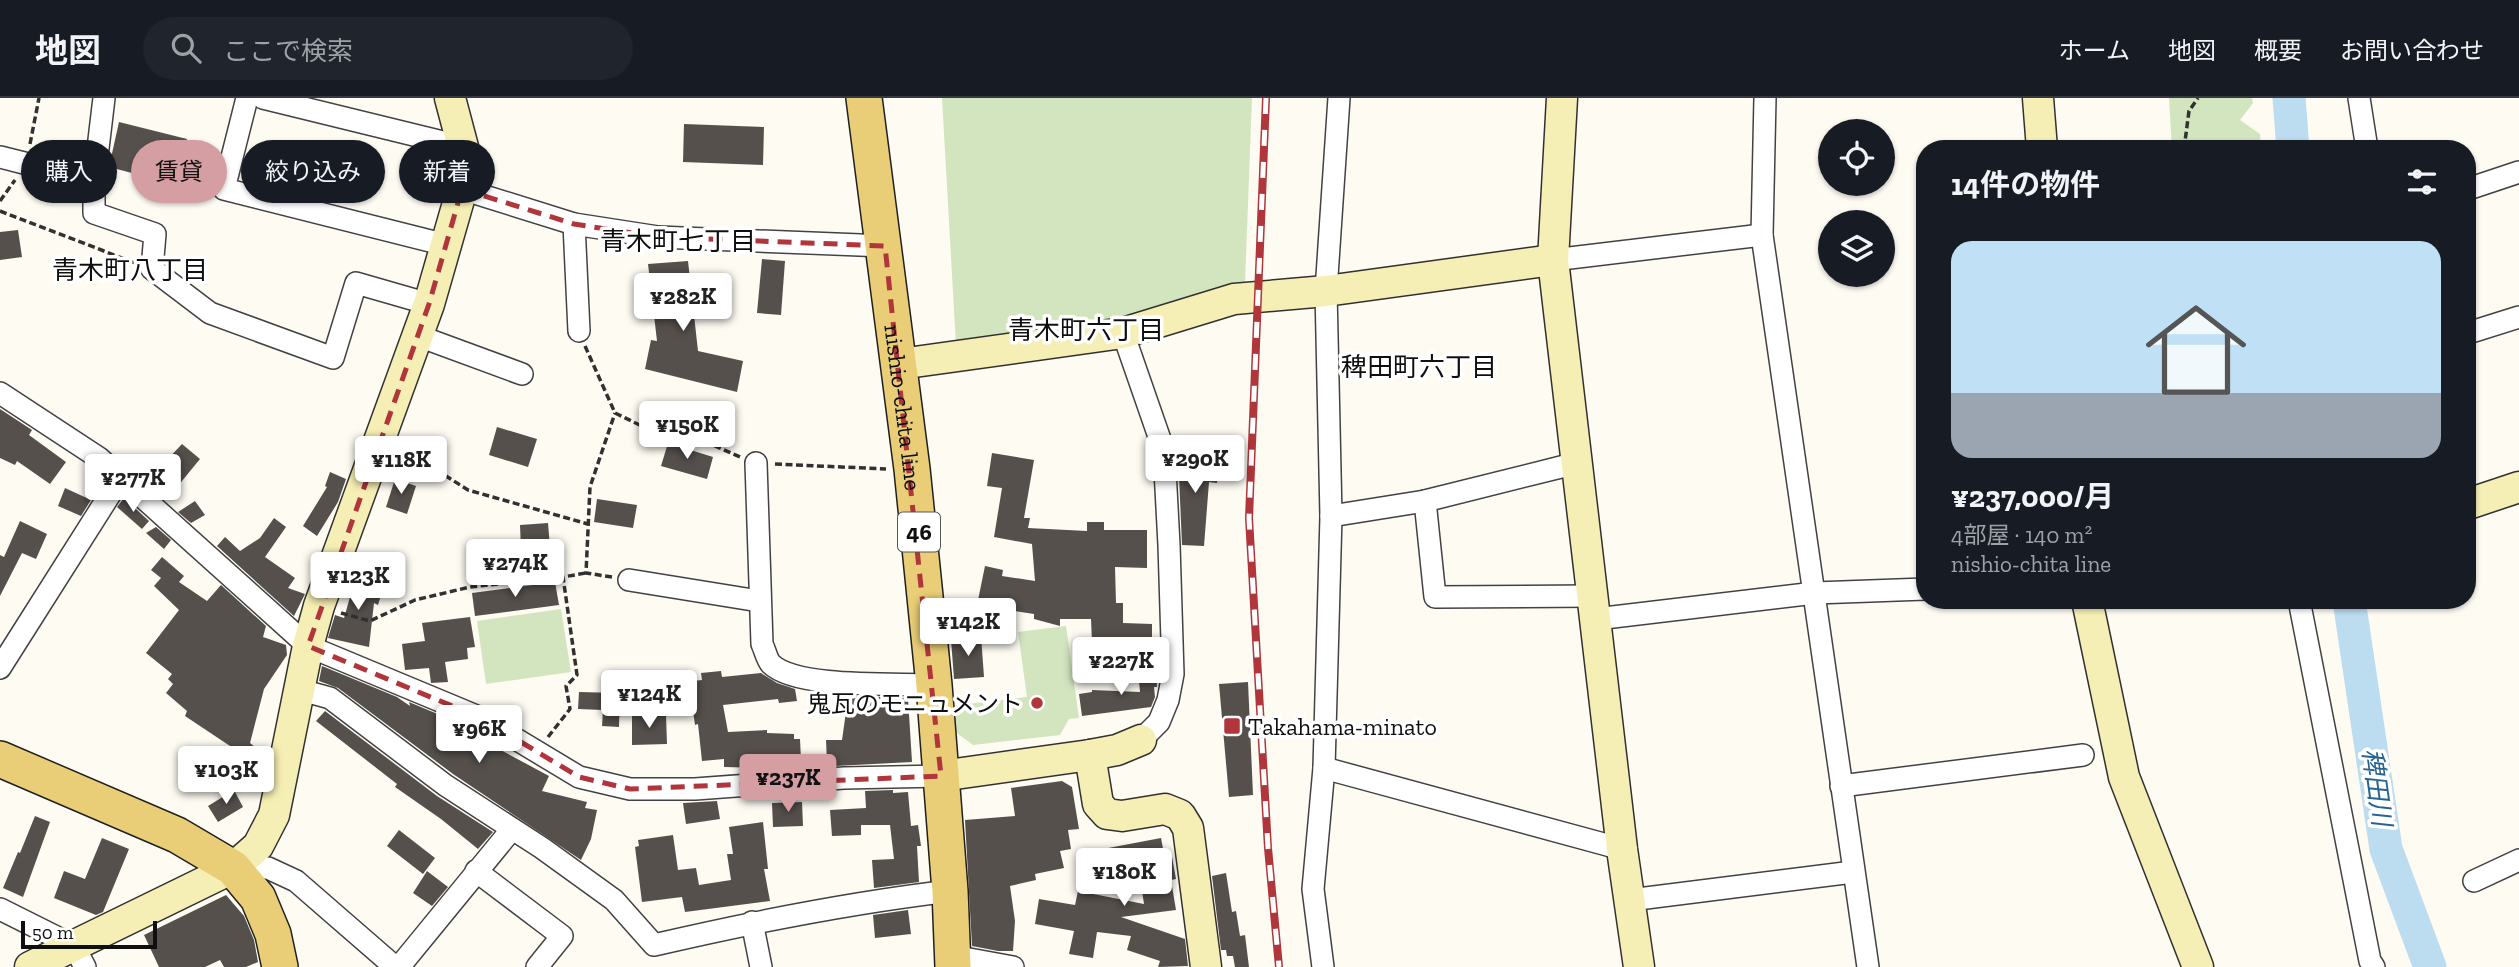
<!DOCTYPE html>
<html lang="ja">
<meta charset="utf-8">
<style>
:root{--surface:#171b24;--page:#20242c;--text:#f1f3f6;--muted:#9ea1a6;--line:#363941;--accent:#d49ea2}
body{margin:0;font-family:"Zilla Slab","Noto Sans JP",serif;background:var(--page);color:var(--text);height:100vh;display:flex;flex-direction:column;font-size:26px;white-space:nowrap}
*{box-sizing:border-box;margin:0}
p{font-size:23px;color:var(--muted)}
.icon{flex:none;width:38px;height:38px;fill:none;stroke:currentColor;stroke-width:2;stroke-linecap:round;stroke-linejoin:round}
.map{position:relative;flex:1;overflow:hidden}
.details{position:absolute;left:1916px;top:42px;width:560px;height:469px;display:flex;flex-direction:column;background:var(--surface);border-radius:28px;box-shadow:0 2px 5px #0004}
.details>*{flex:none}
.top-card{position:absolute;left:21px;top:42px;width:665px;height:63px;display:flex;gap:14px}
.controls{position:absolute;left:1818px;top:21px;display:grid;gap:14px}
.controls a{display:grid;place-items:center;width:77px;height:77px;border-radius:50%;background:var(--surface);box-shadow:0 2px 5px #0004;font-size:35px}
.scale{position:absolute;left:21px;bottom:18px;width:136px;box-sizing:border-box;padding-left:7px;border:4px solid #0f0f0f;border-top:0;font-size:19px;line-height:24px;white-space:nowrap;color:#0f0f0f;-webkit-text-stroke:5px #fff;paint-order:stroke}
.price{position:absolute;translate:-50% -60px;padding:0 16px;border-radius:7px;background:#fff;color:#222;font-size:23px;line-height:46px;filter:drop-shadow(0 2px 4px #0008)}
.price::after{content:'';position:absolute;left:50%;top:42px;width:21px;height:16px;margin-left:-10px;background:inherit;clip-path:polygon(0 0,100% 0,50% 100%)}
.price.selected{background:var(--accent);color:#111}
ul{padding:0;list-style:none}
li{display:grid;align-content:center;gap:14px;height:371px;padding:0 35px}
li span{display:grid;place-items:center;height:217px;border-radius:21px;color:#555}
li>.icon{margin-inline-start:auto}
span .icon{width:126px;height:126px;fill:#fffc;stroke-width:1}
li b{font-size:30px}
h2{display:flex;justify-content:space-between;align-items:center;height:84px;padding:0 35px;font-size:30px}
.chip{padding:0 24px;border-radius:32px;background:var(--surface);box-shadow:0 2px 5px #0004;font-size:24px;line-height:63px}
.chip.selected{background:var(--accent);color:#111}
header{display:flex;align-items:center;gap:42px;box-sizing:border-box;height:98px;padding:0 35px;background:var(--surface);border-bottom:2px solid var(--line)}
header strong{font-size:33px}
nav{display:flex;gap:38px;margin-inline-start:auto;font-size:24px}
.search{width:490px;height:63px;background:var(--page);display:flex;align-items:center;gap:18px;box-sizing:border-box;padding:0 24px;border-radius:38px;color:var(--muted);font-size:26px}
.map>svg:first-child{display:block}
</style>
<header>
<strong>地図</strong>
<div class="search"><svg class="icon" aria-label="search" viewBox="0 0 24 24"><circle cx="10" cy="10" r="6"/><path d="M15 15l6 6"/></svg>ここで検索</div>
<nav><a>ホーム</a><a>地図</a><a>概要</a><a>お問い合わせ</a></nav>
</header>
<div class="map">
<svg width="2519" height="869" viewBox="0 0 2519 869">
<rect width="100%" height="100%" fill="#fdfbf2"/>
<g fill="#d2e5bf">
<path d="M942 0H1252L1245 185 1128 223 956 247Z"/>
<path d="M2169 0H2252L2253 5 2240 22 2260 36 2261 51H2172Z"/>
<path d="M561 511 571 574 486 586 477 523Z"/>
<path d="M1066 528 1079 620 1069 621 1060 637 973 647 954 633 951 608 1027 599 1018 534Z"/>
</g>
<g fill="none" stroke-linecap="round" stroke-linejoin="round">
<g stroke="#bcdcf0" stroke-width="33">
<path d="M2289 0 2293 51"/>
<path d="M2349 502 2386 751 2430 869"/>
</g>
</g>
<g fill="#56504c">
<path d="M119 24 187 41 174 86 109 69Z"/>
<path d="M684 26 764 29 763 67 683 64Z"/>
<path d="M18 132 22 159 0 162V134Z"/>
<path d="M762 161 785 163 781 217 757 215Z"/>
<path d="M688 163 698 253 743 263 737 294 645 271 651 242 657 243 648 166Z"/>
<path d="M0 311 32 332 29 337 66 364 50 386 17 363 15 367 0 360Z"/>
<path d="M497 329 537 341 528 369 489 357Z"/>
<path d="M668 345 713 359 707 381 661 368Z"/>
<path d="M182 346 200 361 168 400 149 381Z"/>
<path d="M992 355 1034 362 1024 420H1030L1028 430 1087 433V424H1104V432H1147V470L1115 469 1116 505H1123V525L1152 526V541L1122 540V565L1093 568 1091 521H1060V528L1034 521V516L977 507 985 468 1003 472 1002 478 1035 483 1032 446 994 439 1002 390 987 388Z"/>
<path d="M1178 355 1219 358 1217 385 1209 384 1204 448 1182 447Z"/>
<path d="M330 374 346 381 338 404 317 438 303 428 327 389 325 388Z"/>
<path d="M395 381 416 388 407 416 386 409Z"/>
<path d="M65 390 91 402 81 418 58 408Z"/>
<path d="M124 400 149 423 142 431 117 409Z"/>
<path d="M597 401 637 407 633 430 594 424Z"/>
<path d="M195 403 205 417 191 425 178 414Z"/>
<path d="M274 420 286 429 265 459 295 480 288 490 305 496 294 518 217 448 225 439 240 453 260 440Z"/>
<path d="M20 423 47 436 36 461 22 455 0 498V457L4 459Z"/>
<path d="M548 425 550 449 521 451 520 427Z"/>
<path d="M156 429 171 442 164 451 146 435Z"/>
<path d="M162 459 184 478 179 484 207 503 221 487 266 528 263 539 286 547 287 557 264 591 250 645 268 659 251 680 223 658 230 648 185 618 187 613 166 595 173 586 168 581 172 576 146 555 179 512 154 488 161 480 151 472Z"/>
<path d="M357 475 385 484 378 507 374 505 369 549 328 540 335 517 344 520Z"/>
<path d="M555 484 559 507 475 518 472 495Z"/>
<path d="M470 519 475 549 467 550 468 561 445 564 448 584 431 585 429 570 405 572 402 546 425 543 422 525Z"/>
<path d="M981 538 984 579 954 581 951 541Z"/>
<path d="M322 568 397 599 410 608 409 604 454 623 499 647 497 650 549 678 542 693 587 704 585 710 597 712 591 741 581 762 453 676 338 590 319 583Z"/>
<path d="M1156 572 1157 589H1154L1155 599 1151 609 1082 618 1079 596 1092 594V592L1140 594 1138 573Z"/>
<path d="M721 573 722 579 761 575 777 585 795 591 797 603 779 605 778 601 723 607 728 634 767 632V635L794 636V641H800L801 662H767V670L724 669V661L702 663 698 626 695 627 691 599 685 600 683 584 702 582 701 575Z"/>
<path d="M1248 584 1253 697 1229 699 1219 586Z"/>
<path d="M579 594 620 595 619 629 602 628 603 612 578 611Z"/>
<path d="M851 598 908 600 912 664 835 668V665H827L826 642H842L846 614 852 615Z"/>
<path d="M325 613 437 698 493 734 478 751 441 721 395 689 397 686 316 623Z"/>
<path d="M666 617 667 646 632 647V618Z"/>
<path d="M1062 683 1072 689 1079 731 1068 732 1071 751 1060 753 1064 770 1035 776 1036 782 1010 788 1015 823 1013 853H998L972 848 965 722 1015 718 1011 690Z"/>
<path d="M234 692 243 709 218 724 208 708Z"/>
<path d="M893 692V695L908 694 911 728 918 727 921 748H917L919 784 874 790 872 762 894 761 890 727H861V737L832 738 830 712 866 710 865 693Z"/>
<path d="M717 703 720 721 686 726 683 705Z"/>
<path d="M802 704 803 728 773 729 772 705Z"/>
<path d="M35 718 50 724 23 799 3 790 18 754 20 755Z"/>
<path d="M763 724 768 771H764L770 803 685 814 682 799 642 804 635 749 639 748 638 742 673 737 678 772 696 770 699 787 731 782 727 756H733L729 729Z"/>
<path d="M399 732 435 760 423 776 387 748Z"/>
<path d="M102 740 129 751 103 814 96 817 54 800 64 773 85 781Z"/>
<path d="M1161 740 1165 761 1172 759 1176 781 1171 782 1176 812 1121 819 1185 841 1188 868 1158 869 1160 863 1127 852 1131 838 1097 834 1093 860 1069 856 1074 833 1035 826 1039 801 1075 807 1078 793 1144 806 1139 772 1107 776 1103 751Z"/>
<path d="M427 773 448 789 432 808 413 795Z"/>
<path d="M1226 775 1232 814 1236 813 1240 838 1245 837 1249 869H1235L1233 858H1227L1226 852H1221L1212 778Z"/>
<path d="M226 797 244 818 254 842 258 864 246 869H224L220 862 205 869H159L144 837Z"/>
<path d="M908 812 911 836 875 840 873 817Z"/>
</g>
<g fill="none" stroke-linecap="round" stroke-linejoin="round">
<defs>
<g id="street">
<path d="M104 0 94 84V115L155 136 152 171 210 215 333 260 356 185 429 206"/>
<path d="M247 0 224 91 446 147"/>
<path d="M263 0 463 49"/>
<path d="M1765 0 1762 137 1868 869"/>
<path d="M2359 0 2367 51"/>
<path d="M0 59 24 65"/>
<path d="M462 91 574 126 658 139 885 148"/>
<path d="M2468 91 2519 74"/>
<path d="M574 126 579 233"/>
<path d="M1553 162 1762 137"/>
<path d="M1123 235 1164 353 1169 447 1173 576 1168 602 1159 624 1141 642"/>
<path d="M2468 235 2519 219"/>
<path d="M416 237 522 276"/>
<path d="M0 295 99 360 308 548 481 620 579 679 630 691H695L844 680 941 678"/>
<path d="M756 365 762 546C765 552 767 562 771 566 797 591 897 585 934 587"/>
<path d="M1425 403 1435 499 1593 498"/>
<path d="M1331 418 1425 403 1577 365"/>
<path d="M629 482 759 503"/>
<path d="M2299 502 2370 863 2374 869"/>
<path d="M1596 521 1815 495 1925 491"/>
<path d="M0 570 121 379"/>
<path d="M301 592 330 600 445 687 542 750 614 802 654 847C753 824 848 805 950 793"/>
<path d="M1324 670 1622 751"/>
<path d="M1841 688 2083 657"/>
<path d="M233 770H268L296 783 395 869"/>
<path d="M476 773 562 838 537 869"/>
<path d="M2474 783 2519 762"/>
<path d="M1630 802 1853 774"/>
<path d="M0 811 74 848 85 869"/>
<path d="M752 824 761 869"/>
<path d="M953 858 1013 869"/>
<path d="M399 869 512 731"/>
<path d="M1323 869 1313 791 1324 670 1331 418 1326 193 1339 0"/>
</g>
<g id="secondary">
<path d="M1562 0 1553 162 1622 751 1639 869"/>
<path d="M2038 0 2042 51"/>
<path d="M900 266 1123 235 1234 201 1326 193 1553 162"/>
<path d="M2468 406 2519 389"/>
<path d="M2087 502 2124 679 2198 869"/>
<path d="M1090 657 1098 706 1107 716 1122 718 1165 711 1180 717 1188 730 1206 869"/>
<path d="M941 678 1090 657 1117 652 1141 642"/>
<path d="M30 869 233 770 258 748 274 717 308 548 319 508 429 206 462 91 463 49 450 0"/>
</g>
<g id="primary">
<path id="s1" d="M864 0 912 371 934 587 950 793 953 869"/>
<path d="M0 661 177 737 233 770 258 800 273 836 280 869"/>
</g>
</defs>
<use href="#street" stroke="#424242" stroke-width="24"/>
<use href="#secondary" stroke="#313131" stroke-width="33"/>
<use href="#primary" stroke="#202020" stroke-width="38"/>
<g stroke="#313131" stroke-width="3.5" stroke-dasharray="7 3.5" stroke-linecap="butt">
<path d="M30 46 39 0"/>
<path d="M2184 51 2189 13 2198 0"/>
<path d="M0 103 15 82"/>
<path d="M0 113 135 165"/>
<path d="M585 248 615 315 648 331 713 347 740 359"/>
<path d="M395 362 446 378 468 392 588 426"/>
<path d="M775 366 886 371"/>
<path d="M612 479 586 475 590 389 615 315"/>
<path d="M341 515 370 523 415 502 470 489 563 479"/>
<path d="M548 639 570 611 566 588 577 577 563 479 586 475"/>
</g>
<use href="#street" stroke="#fff" stroke-width="21"/>
<use href="#secondary" stroke="#f6efb5" stroke-width="30"/>
<use href="#primary" stroke="#e9ce77" stroke-width="35"/>
<defs>
<path id="rail" d="M1266 0 1249 420 1268 750 1279 869"/>
</defs>
<use href="#rail" stroke="#b0363b" stroke-width="8"/>
<use href="#rail" stroke="#fff" stroke-width="5" stroke-dasharray="16" stroke-linecap="butt"/>
</g>
<path fill="none" stroke="#b0363b" stroke-width="5" stroke-dasharray="14 9" stroke-linejoin="round" d="M462 91 574 126 658 139 885 148 941 678 630 691 579 679 481 620 308 548 429 206Z"/>
<g fill="#b0363b" stroke="#fff" stroke-width="2.5">
<circle cx="1037" cy="605" r="7"/>
<rect x="1223" y="619" width="18" height="18" rx="3.5"/>
</g>
<g text-anchor="middle" dominant-baseline="central" stroke-width="7" stroke-linejoin="round" paint-order="stroke">
<rect fill="#fff" stroke="#575757" stroke-width="2" x="898" y="414.5" width="42" height="39" rx="5"/>
<g font-size="23" font-weight="bold" fill="#0f0f0f">
<text x="919" y="434">46</text>
</g>
<g font-size="24" fill="#0f0f0f" stroke="#fff">
<text stroke="none"><textPath href="#s1" startOffset="312">nishio-chita line</textPath></text>
</g>
<g font-size="24" fill="#0f0f0f" stroke="#fff" text-anchor="end">
<text x="1023" y="605">鬼瓦のモニュメント</text>
<text x="1248" y="628" text-anchor="start">Takahama-minato</text>
</g>
<g font-size="26" fill="#0f0f0f" stroke="#fff">
<text x="678" y="143">青木町七丁目</text>
<text x="130" y="172">青木町八丁目</text>
<text x="1086" y="232">青木町六丁目</text>
<text x="1419" y="269">稗田町六丁目</text>
</g>
<g font-size="26" font-style="italic" fill="#266393" stroke="#fff">
<text transform="translate(2377 689) rotate(82)">稗田川</text>
</g>
</g>
</svg>
<div class="controls">
<a><svg class="icon" aria-label="locate" viewBox="0 0 24 24"><circle cx="12" cy="12" r="6"/><path d="M12 2v4M12 18v4M2 12h4M18 12h4"/></svg></a>
<a><svg class="icon" aria-label="layers" viewBox="0 0 24 24"><path d="M12 4l9 5-9 5-9-5zM3 14l9 5 9-5"/></svg></a>
</div>
<div class="scale">50 m</div>
<b class="price" style="left:683px;top:235px">¥282K</b>
<b class="price" style="left:687px;top:363px">¥150K</b>
<b class="price" style="left:1195px;top:397px">¥290K</b>
<b class="price" style="left:401px;top:398px">¥118K</b>
<b class="price" style="left:133px;top:416px">¥277K</b>
<b class="price" style="left:515px;top:501px">¥274K</b>
<b class="price" style="left:358px;top:514px">¥123K</b>
<b class="price" style="left:968px;top:560px">¥142K</b>
<b class="price" style="left:1121px;top:599px">¥227K</b>
<b class="price" style="left:649px;top:632px">¥124K</b>
<b class="price" style="left:479px;top:667px">¥96K</b>
<b class="price" style="left:226px;top:708px">¥103K</b>
<b class="price selected" style="left:788px;top:716px">¥237K</b>
<b class="price" style="left:1124px;top:810px">¥180K</b>
<div class="top-card">
<a class="chip">購入</a>
<a class="chip selected">賃貸</a>
<a class="chip">絞り込み</a>
<a class="chip">新着</a>
</div>
<section class="details">
<h2>14件の物件<svg class="icon" aria-label="filters" viewBox="0 0 24 24"><path d="M4 7h16M4 17h16"/><circle cx="9" cy="7" r="2"/><circle cx="15" cy="17" r="2"/></svg></h2>
<ul>
<li><span style="background:linear-gradient(#bfe0f5 70%,#9aa5b1 0)"><svg class="icon" aria-label="home" viewBox="0 0 24 24"><path d="M3 11l9-7 9 7M6 9v11h12V9"/></svg></span><div><b>¥237,000/月</b><p>4部屋 · 140 m²</p><p>nishio-chita line</p></div></li>
</ul>
</section>
</div>
